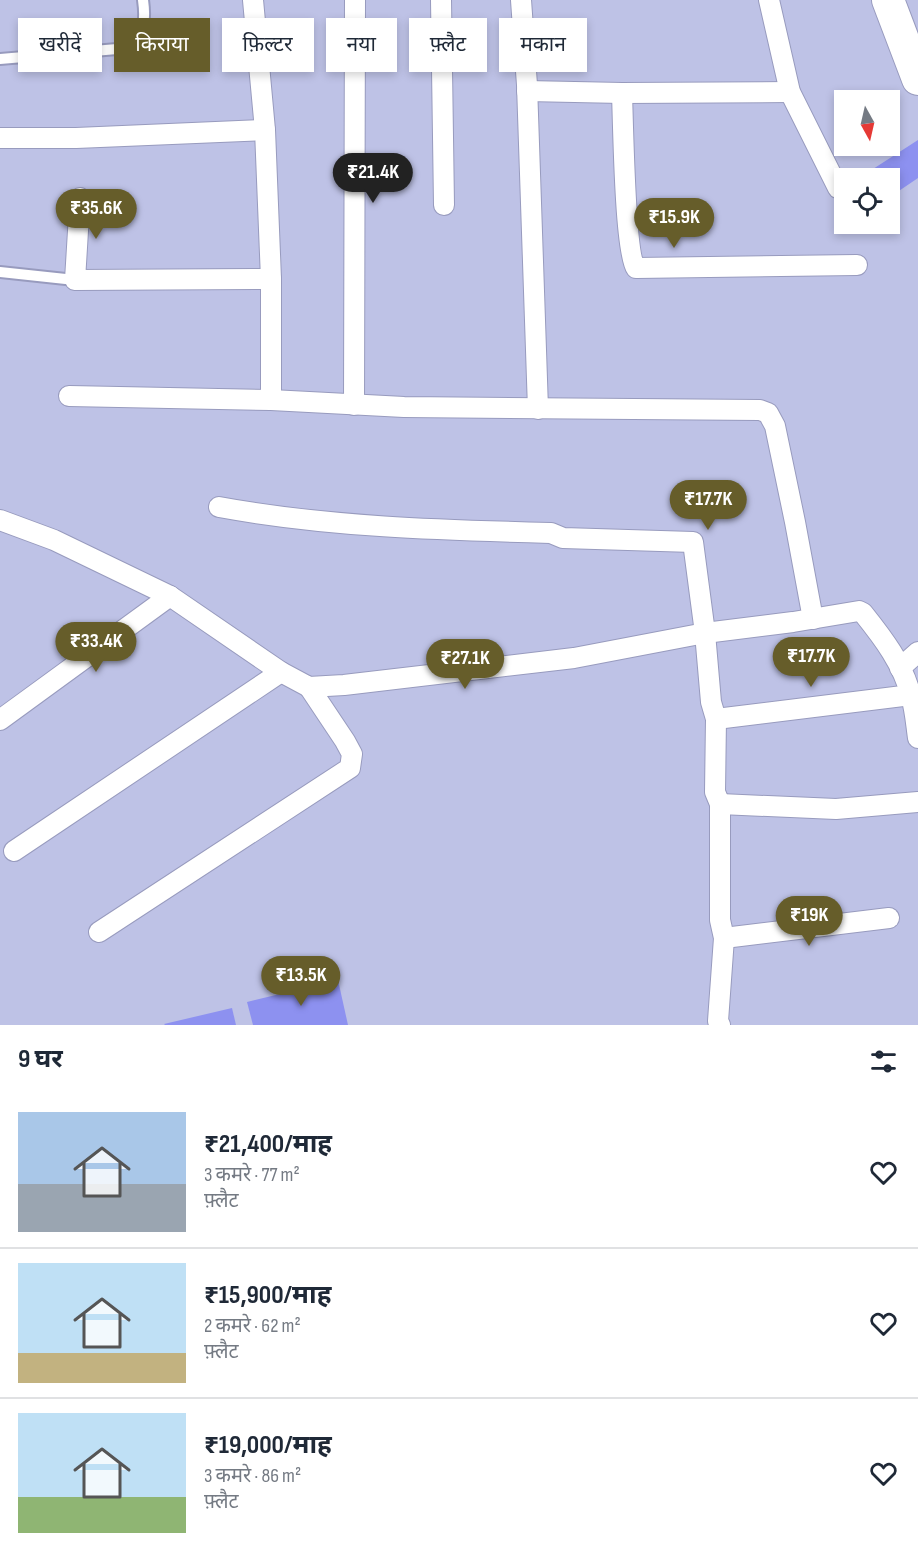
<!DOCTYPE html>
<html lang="hi">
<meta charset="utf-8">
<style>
:root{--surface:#fff;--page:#f6f6f7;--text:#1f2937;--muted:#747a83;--line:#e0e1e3;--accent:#665d2a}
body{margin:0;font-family:"Sofia Sans Condensed","Noto Sans Devanagari",sans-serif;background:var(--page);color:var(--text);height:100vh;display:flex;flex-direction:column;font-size:22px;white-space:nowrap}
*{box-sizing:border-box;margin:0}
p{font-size:20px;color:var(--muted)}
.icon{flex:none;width:33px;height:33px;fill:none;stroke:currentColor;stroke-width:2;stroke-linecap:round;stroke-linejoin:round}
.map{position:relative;height:1025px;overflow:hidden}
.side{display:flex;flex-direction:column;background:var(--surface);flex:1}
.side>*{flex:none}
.hud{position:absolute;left:18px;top:18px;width:600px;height:54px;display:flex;gap:12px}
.needle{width:39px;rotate:172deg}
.fabs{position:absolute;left:834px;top:90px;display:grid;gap:12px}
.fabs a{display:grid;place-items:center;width:66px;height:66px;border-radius:0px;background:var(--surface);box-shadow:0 3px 9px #0003;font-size:30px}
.price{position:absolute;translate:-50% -51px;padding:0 14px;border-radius:21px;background:var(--accent);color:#fff;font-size:20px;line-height:39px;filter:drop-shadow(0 2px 3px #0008)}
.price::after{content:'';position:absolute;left:50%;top:36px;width:18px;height:14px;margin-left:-9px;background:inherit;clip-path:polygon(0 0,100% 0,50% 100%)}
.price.active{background:#222;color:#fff}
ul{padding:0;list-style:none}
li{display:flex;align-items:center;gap:18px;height:150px;padding:0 18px}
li+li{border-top:2px solid var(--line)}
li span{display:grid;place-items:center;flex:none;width:168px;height:120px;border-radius:0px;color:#555}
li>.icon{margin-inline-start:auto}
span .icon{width:72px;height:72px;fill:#fffc;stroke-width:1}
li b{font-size:26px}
h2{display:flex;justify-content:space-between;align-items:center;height:72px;padding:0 18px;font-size:26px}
.tag{padding:0 21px;border-radius:0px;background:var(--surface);box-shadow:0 3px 9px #0003;font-size:21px;line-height:54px}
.tag.active{background:var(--accent);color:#fff}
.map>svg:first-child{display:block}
</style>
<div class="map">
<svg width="918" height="1025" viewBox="0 0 918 1025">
<rect width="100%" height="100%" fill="#bec2e6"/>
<g fill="#8d91f0">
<path d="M918 140V178L890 197V178H859Z"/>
<path d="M338 980 348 1025H253L247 1002Z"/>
<path d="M232 1008 236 1025H165L164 1024Z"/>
</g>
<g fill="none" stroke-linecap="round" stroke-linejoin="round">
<defs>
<g id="service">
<path d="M0 59 117 49C142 37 147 28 143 0"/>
<path d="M0 272 75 280"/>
</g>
<g id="minor">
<path d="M253 0 265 130 271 279V400"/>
<path d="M441 0 444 205"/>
<path d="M521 0 527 85 538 409"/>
<path d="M769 0 790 92 838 188"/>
<path d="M527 91 622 93 790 92"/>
<path d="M622 93C623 120 625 255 636 268L857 265"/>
<path d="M0 138H76L265 130"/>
<path d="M80 198 75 280 271 279"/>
<path d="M69 396 271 400 404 407 760 410 768 413 775 426 795 522 813 619"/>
<path d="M354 405 355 0"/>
<path d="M219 507C328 527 440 530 551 533L563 538 693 542 705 633 711 702 716 719 715 792 720 804V920L724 938 718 1021 720 1025"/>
<path d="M0 520 54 540 170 596 281 672 309 687 344 685 574 658 705 633 793 622 859 611 863 613C883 638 903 664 911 696 915 709 916 724 918 738"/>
<path d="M900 668 918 652"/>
<path d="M716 719 911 695"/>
<path d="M0 720 170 596"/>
<path d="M720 804 836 809 918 802"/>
<path d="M14 851 281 672"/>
<path d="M99 932 350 768 352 754 345 741 309 687"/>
<path d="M724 938 889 918"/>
</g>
<path id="primary" d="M888 0 918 79"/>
</defs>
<use href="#service" stroke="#989bbe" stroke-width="14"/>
<use href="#minor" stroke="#989bbe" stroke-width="22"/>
<use href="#primary" stroke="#989bbe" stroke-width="34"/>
<use href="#service" stroke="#fff" stroke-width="10"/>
<use href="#minor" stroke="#fff" stroke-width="20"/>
<use href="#primary" stroke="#fff" stroke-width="32"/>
</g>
</svg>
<div class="fabs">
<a><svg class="needle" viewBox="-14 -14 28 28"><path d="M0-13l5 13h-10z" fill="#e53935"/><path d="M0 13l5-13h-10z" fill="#747a83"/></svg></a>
<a><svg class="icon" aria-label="locate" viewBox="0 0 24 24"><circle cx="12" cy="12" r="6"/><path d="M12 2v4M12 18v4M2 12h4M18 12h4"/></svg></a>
</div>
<b class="price active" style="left:373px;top:204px">₹21.4K</b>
<b class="price" style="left:96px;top:240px">₹35.6K</b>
<b class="price" style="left:674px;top:249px">₹15.9K</b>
<b class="price" style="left:708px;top:531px">₹17.7K</b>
<b class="price" style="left:96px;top:673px">₹33.4K</b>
<b class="price" style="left:811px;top:688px">₹17.7K</b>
<b class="price" style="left:465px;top:690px">₹27.1K</b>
<b class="price" style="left:809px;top:947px">₹19K</b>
<b class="price" style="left:301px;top:1007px">₹13.5K</b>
<div class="hud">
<a class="tag">खरीदें</a>
<a class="tag active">किराया</a>
<a class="tag">फ़िल्टर</a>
<a class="tag">नया</a>
<a class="tag">फ़्लैट</a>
<a class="tag">मकान</a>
</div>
</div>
<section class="side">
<h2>9 घर<svg class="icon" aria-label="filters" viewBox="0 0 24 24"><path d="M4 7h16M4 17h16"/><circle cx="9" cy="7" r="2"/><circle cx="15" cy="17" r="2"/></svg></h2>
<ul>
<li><span style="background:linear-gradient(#a9c7e8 60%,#9aa5b1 0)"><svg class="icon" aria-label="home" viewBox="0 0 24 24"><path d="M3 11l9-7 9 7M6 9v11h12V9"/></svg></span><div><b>₹21,400/माह</b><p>3 कमरे · 77 m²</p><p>फ़्लैट</p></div><svg class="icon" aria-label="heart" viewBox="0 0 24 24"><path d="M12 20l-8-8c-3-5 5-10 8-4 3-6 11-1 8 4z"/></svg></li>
<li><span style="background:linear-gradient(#bfe0f5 75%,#c2b280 0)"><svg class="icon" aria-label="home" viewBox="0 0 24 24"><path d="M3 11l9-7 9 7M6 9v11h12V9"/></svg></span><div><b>₹15,900/माह</b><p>2 कमरे · 62 m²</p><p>फ़्लैट</p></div><svg class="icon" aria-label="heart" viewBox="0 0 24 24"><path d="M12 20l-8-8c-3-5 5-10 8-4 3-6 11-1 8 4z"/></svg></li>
<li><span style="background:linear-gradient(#bfe0f5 70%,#8fb573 0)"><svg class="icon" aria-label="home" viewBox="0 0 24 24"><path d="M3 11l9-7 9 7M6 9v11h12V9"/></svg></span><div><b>₹19,000/माह</b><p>3 कमरे · 86 m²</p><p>फ़्लैट</p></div><svg class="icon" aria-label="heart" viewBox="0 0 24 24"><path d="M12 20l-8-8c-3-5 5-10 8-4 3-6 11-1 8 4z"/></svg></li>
</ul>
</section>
